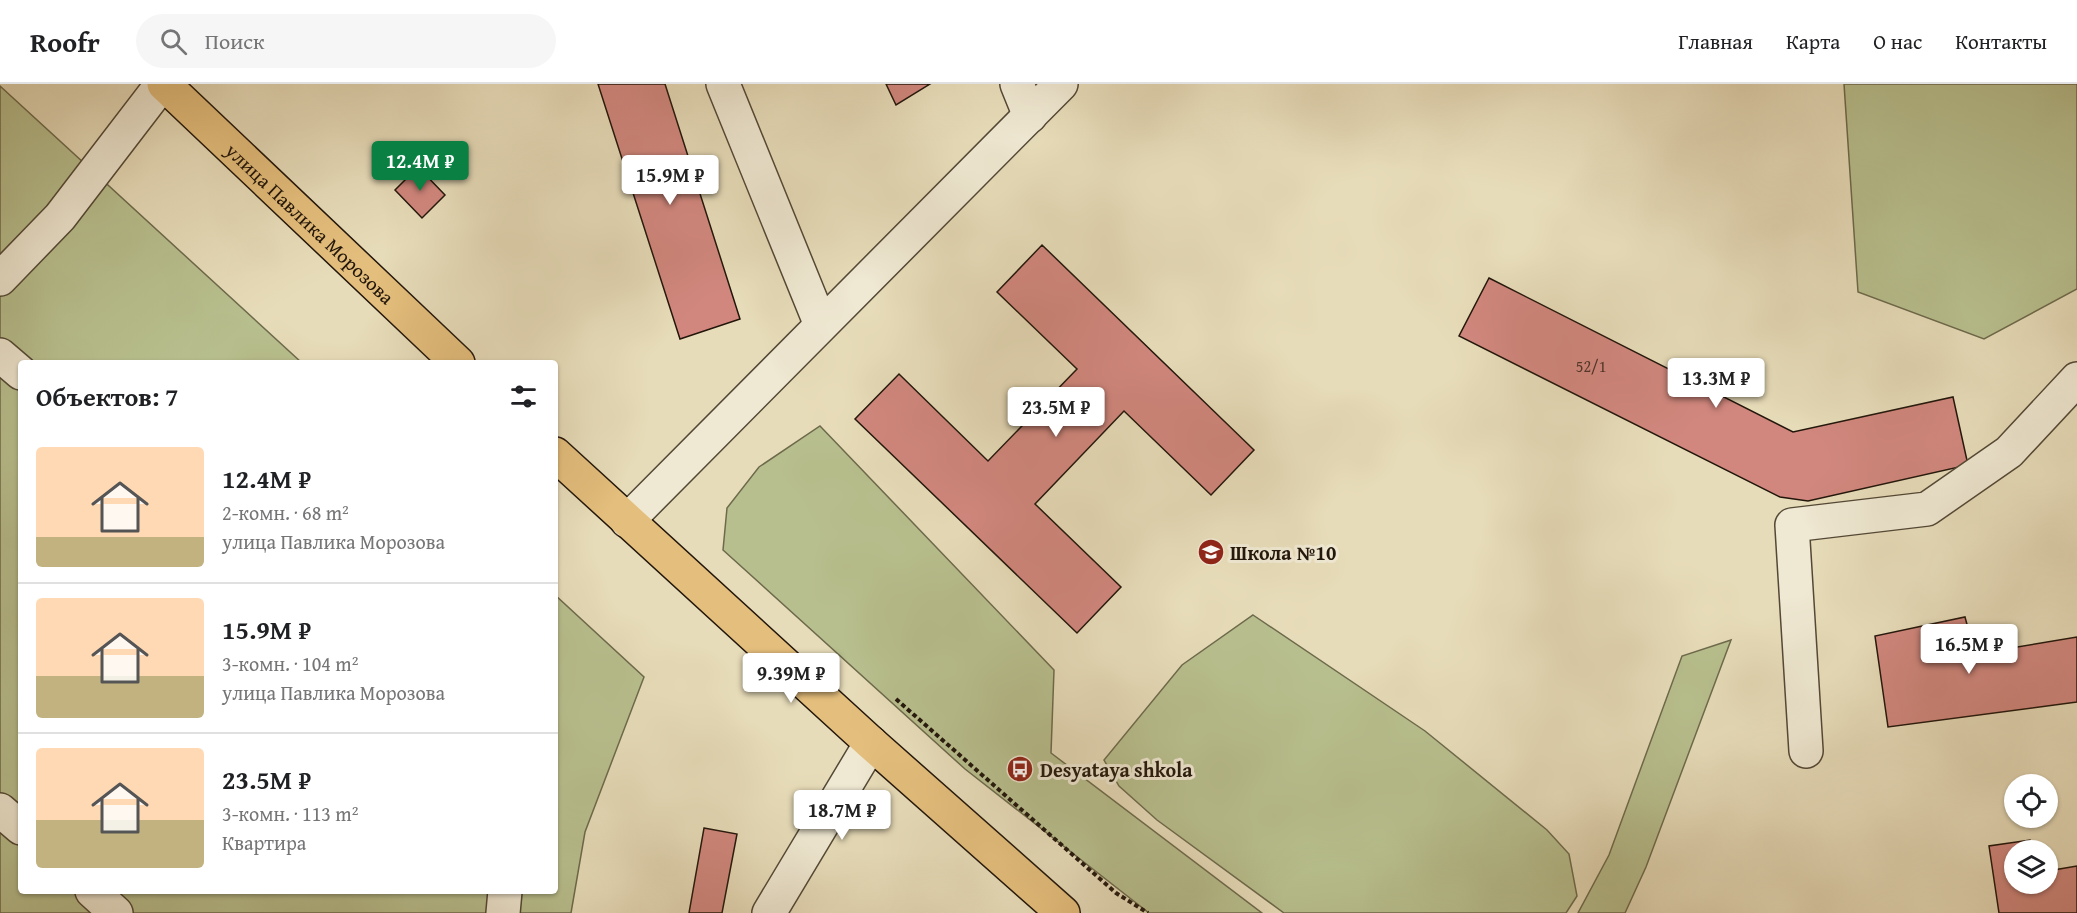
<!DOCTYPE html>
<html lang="ru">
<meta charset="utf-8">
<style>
:root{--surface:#fff;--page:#f6f6f6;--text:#202124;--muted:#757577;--line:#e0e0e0;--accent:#0b8043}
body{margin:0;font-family:"Gentium Book Plus",serif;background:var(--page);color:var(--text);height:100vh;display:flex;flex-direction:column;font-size:22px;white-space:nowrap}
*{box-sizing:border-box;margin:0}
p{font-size:20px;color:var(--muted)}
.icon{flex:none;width:33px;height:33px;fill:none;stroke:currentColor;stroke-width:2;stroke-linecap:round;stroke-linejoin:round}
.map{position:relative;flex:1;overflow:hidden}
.drawer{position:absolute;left:18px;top:276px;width:540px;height:534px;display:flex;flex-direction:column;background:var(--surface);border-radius:6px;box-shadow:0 2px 4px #0004}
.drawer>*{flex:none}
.tools{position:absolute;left:2004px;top:690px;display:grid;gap:12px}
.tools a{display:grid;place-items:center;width:54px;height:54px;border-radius:50%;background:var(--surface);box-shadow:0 2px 4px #0004;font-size:30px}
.price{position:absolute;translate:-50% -51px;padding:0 14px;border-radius:6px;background:#fff;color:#222;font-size:20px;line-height:39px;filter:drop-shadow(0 2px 3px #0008)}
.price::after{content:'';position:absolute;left:50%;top:36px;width:18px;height:14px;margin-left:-9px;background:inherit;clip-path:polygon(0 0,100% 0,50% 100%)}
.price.current{background:var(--accent);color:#fff}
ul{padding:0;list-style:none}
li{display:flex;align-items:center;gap:18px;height:150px;padding:0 18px}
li+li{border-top:2px solid var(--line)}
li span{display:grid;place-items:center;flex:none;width:168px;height:120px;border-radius:6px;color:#555}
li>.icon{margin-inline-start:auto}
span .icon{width:72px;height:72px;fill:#fffc;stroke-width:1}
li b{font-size:26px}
h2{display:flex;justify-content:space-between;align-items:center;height:72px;padding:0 18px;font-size:26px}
header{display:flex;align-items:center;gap:36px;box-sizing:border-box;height:84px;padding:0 30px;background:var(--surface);border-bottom:2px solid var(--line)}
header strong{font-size:28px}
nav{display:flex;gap:33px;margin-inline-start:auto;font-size:21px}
.search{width:420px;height:54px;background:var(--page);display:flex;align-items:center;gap:15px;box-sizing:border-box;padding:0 21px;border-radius:33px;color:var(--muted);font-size:22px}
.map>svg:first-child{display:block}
</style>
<header>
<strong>Roofr</strong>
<div class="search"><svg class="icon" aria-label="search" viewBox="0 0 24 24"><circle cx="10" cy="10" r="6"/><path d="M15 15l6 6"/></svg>Поиск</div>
<nav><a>Главная</a><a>Карта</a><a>О нас</a><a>Контакты</a></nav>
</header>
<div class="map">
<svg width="2077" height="829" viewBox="0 0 2077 829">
<rect width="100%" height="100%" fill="#e7dcb9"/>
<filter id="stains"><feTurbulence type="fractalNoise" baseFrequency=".00333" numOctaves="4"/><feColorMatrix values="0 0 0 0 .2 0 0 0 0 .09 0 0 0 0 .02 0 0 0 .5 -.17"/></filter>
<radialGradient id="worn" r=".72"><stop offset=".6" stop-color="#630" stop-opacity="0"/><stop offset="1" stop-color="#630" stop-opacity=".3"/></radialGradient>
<g fill="#b8bf8e" stroke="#6d6a4c" stroke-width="1.5">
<path d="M1844 0H2077V205L1984 255 1858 208Z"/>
<path d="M0 2 302 279H21V807H555V511L644 593 585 748 571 829H0Z"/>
<path d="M820 342 1054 586 1051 669 1262 829H1149L965 685 723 466 727 424 759 383Z"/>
<path d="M1253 531 1425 647 1547 746 1569 770 1577 812 1566 829H1284L1157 736 1119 702 1104 676 1182 581Z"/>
<path d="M1731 556 1646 783 1625 829H1578L1609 771 1682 572Z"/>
</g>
<g fill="#d1877e" stroke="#22160b" stroke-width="1.5">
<path d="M598 0H665L740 235 680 255Z"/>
<path d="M886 0H930L896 21Z"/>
<path d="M418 83 445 111 422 134 395 106Z"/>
<path d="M1042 161 1254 366 1211 411 1124 327 1035 420 1121 503 1077 549 855 335 899 290 988 377 1077 285 997 208Z"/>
<path d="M1489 194 1793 348 1953 313 1968 381 1808 417 1780 413 1459 252Z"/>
<path d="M1965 533 1975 570 2077 553V618L1888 643 1875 552Z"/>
<path d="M704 744 737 750 722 829H689Z"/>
<path d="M2030 756 2032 766H2014V800H2048V787L2077 782V829H1999L1989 762Z"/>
</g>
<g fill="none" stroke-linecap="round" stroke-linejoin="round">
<defs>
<g id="minor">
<path d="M723 0 821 241"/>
<path d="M1017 0 1030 32"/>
<path d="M0 195 60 133 162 0"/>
<path d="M0 271 21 289"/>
<path d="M627 437 1061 0"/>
<path d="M1806 667 1792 441 1927 425 2009 368 2077 295"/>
<path d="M0 726 21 744"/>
<path d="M92 807 116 829"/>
<path d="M503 829 505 807"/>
<path d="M769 829 871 659"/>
</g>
<g id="major">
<path id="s1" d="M164 0 458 279"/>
<path d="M555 370 871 659 1063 829"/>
</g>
</defs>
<use href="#minor" stroke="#534836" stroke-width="36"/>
<use href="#major" stroke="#22160b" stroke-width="36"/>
<path stroke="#22160b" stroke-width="4" stroke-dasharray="4.5 3" stroke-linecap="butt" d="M896 615 1116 809 1148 829"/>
<use href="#minor" stroke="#efe8d2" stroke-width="33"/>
<use href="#major" stroke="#e4be7c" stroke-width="33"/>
</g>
<defs>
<symbol id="school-disc" viewBox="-11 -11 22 22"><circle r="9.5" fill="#8f2418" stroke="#efe8d2"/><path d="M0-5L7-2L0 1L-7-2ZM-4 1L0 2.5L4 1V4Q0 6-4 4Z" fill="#fff"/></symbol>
<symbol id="bus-disc" viewBox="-11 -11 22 22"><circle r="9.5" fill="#8f2418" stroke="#efe8d2"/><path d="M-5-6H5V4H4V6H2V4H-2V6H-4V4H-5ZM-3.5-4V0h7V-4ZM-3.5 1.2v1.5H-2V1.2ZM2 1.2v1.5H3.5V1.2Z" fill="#fff"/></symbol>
</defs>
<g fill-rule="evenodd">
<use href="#school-disc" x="1196" y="453" width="30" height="30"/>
<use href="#bus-disc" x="1005" y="670" width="30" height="30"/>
</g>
<g text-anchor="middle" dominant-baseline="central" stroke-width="6" stroke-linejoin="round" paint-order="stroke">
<g font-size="16" fill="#4e3228">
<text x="1591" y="282">52/1</text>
</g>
<g font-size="20" fill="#22160b" stroke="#efe8d2">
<text stroke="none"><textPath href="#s1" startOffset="202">улица Павлика Морозова</textPath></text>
</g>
<g font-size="20" font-weight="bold" fill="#22160b" stroke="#efe8d2" text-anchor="start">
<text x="1230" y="468">Школа №10</text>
<text x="1040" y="685">Desyataya shkola</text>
</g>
</g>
<rect width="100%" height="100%" filter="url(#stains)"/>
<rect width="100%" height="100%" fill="url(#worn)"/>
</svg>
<div class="tools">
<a><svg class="icon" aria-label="locate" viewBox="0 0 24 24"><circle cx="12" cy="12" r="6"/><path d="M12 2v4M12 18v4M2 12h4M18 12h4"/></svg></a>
<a><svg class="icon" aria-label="layers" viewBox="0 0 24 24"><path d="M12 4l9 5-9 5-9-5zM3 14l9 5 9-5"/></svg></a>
</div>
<b class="price current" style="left:420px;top:108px">12.4M ₽</b>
<b class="price" style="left:670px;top:122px">15.9M ₽</b>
<b class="price" style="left:1716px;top:325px">13.3M ₽</b>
<b class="price" style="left:1056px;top:354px">23.5M ₽</b>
<b class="price" style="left:1969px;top:591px">16.5M ₽</b>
<b class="price" style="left:791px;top:620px">9.39M ₽</b>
<b class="price" style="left:842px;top:757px">18.7M ₽</b>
<section class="drawer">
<h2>Объектов: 7<svg class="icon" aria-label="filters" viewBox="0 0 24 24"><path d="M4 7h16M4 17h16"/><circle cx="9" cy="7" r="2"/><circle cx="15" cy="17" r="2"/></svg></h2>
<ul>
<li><span style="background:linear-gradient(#ffd9b3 75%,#c2b280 0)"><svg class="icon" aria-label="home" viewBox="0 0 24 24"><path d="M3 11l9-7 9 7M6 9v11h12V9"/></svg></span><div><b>12.4M ₽</b><p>2-комн. · 68 m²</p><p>улица Павлика Морозова</p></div></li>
<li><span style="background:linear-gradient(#ffd9b3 65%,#c2b280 0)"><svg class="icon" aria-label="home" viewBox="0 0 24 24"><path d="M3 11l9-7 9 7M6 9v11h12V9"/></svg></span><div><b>15.9M ₽</b><p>3-комн. · 104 m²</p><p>улица Павлика Морозова</p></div></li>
<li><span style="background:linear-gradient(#ffd9b3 60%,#c2b280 0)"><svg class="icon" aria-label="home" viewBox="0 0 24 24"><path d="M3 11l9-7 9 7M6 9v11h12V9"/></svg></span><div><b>23.5M ₽</b><p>3-комн. · 113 m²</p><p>Квартира</p></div></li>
</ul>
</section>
</div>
